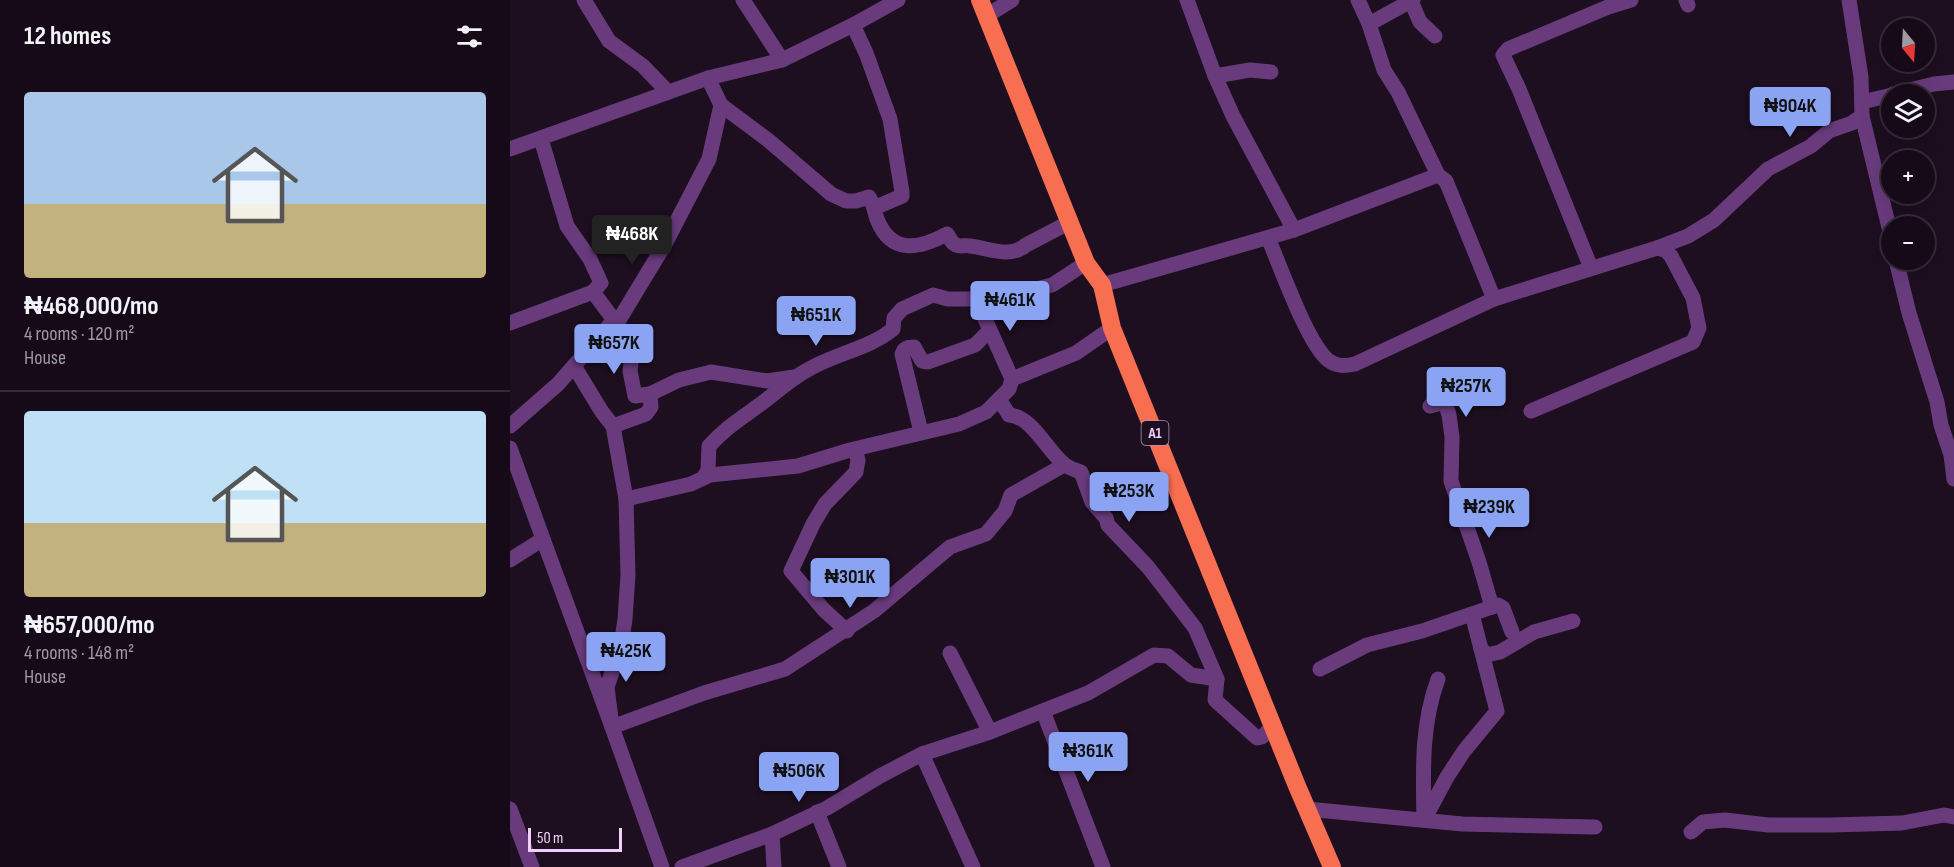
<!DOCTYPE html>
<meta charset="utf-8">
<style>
:root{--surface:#160a18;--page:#231825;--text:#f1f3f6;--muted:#9e9aa2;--line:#352b37;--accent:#8aa3f2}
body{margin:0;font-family:"Sofia Sans Condensed",sans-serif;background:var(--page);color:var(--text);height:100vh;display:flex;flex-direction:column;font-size:22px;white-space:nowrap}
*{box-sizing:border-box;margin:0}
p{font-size:20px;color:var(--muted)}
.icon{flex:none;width:33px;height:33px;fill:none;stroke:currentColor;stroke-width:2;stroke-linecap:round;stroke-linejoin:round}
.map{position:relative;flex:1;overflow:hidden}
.sheet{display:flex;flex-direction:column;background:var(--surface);width:510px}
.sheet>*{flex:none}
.needle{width:39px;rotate:162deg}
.tools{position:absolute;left:1371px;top:18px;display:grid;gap:12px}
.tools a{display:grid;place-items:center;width:54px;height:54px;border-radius:50%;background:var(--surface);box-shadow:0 6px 24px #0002,0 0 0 2px var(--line);font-size:30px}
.scale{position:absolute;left:18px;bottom:15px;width:94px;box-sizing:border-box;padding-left:6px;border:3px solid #f2d0fd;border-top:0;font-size:16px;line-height:21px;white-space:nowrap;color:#f2d0fd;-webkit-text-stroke:4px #1d0e20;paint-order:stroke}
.price{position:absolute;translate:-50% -51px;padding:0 14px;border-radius:6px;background:var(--accent);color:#111;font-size:20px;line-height:39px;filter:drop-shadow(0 2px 3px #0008)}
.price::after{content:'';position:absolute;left:50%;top:36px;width:18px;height:14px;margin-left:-9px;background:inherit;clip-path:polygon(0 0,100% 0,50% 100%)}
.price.on{background:#222;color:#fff}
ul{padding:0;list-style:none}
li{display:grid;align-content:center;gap:12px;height:318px;padding:0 24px}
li+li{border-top:2px solid var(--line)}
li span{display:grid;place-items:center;height:186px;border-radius:6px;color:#555}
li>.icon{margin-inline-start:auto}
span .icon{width:108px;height:108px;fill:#fffc;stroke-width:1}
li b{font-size:26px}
h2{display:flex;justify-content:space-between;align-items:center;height:72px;padding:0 24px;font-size:26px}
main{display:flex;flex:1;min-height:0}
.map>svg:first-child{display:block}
</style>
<main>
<section class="sheet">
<h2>12 homes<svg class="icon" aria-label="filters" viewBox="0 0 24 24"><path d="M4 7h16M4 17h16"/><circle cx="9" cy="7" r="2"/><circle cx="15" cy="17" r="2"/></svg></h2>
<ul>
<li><span style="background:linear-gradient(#a9c7e8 60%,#c2b280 0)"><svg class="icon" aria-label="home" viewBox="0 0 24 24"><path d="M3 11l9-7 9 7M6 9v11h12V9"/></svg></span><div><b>₦468,000/mo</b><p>4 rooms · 120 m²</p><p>House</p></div></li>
<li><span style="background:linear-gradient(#bfe0f5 60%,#c2b280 0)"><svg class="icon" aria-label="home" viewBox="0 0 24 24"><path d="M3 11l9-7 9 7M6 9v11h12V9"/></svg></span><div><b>₦657,000/mo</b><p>4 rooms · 148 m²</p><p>House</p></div></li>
</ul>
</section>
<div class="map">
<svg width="1444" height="867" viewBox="0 0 1444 867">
<rect width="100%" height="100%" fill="#1d0e20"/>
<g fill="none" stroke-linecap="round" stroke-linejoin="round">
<g stroke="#693b7d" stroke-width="15">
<path d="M74 0 99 41 133 66 158 92"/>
<path d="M233 0 272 60"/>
<path d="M677 0 705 76 723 116 784 230"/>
<path d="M848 0 859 24 874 70 888 92 928 175"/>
<path d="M903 0 901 1 910 22 925 36"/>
<path d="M1176 0 1178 5"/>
<path d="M476 16 502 0"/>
<path d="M859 24 901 1"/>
<path d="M343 25 356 53 380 119 392 192V196L364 208"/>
<path d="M705 76 740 70 761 72"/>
<path d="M1383 94 1424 84 1444 82"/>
<path d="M1352 102 1382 95"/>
<path d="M211 105 258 140 321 194 336 201H346L359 197C364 204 364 211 367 219 381 255 409 249 437 234 440 238 441 243 446 245 450 247 456 245 460 246 478 248 500 259 516 245L560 222"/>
<path d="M1352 116 1382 240"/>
<path d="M31 139 57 226 80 259 91 283 83 292 104 320"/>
<path d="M0 149 198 78 272 60 343 25 388 0"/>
<path d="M758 238C770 265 797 343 818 360 827 367 835 366 845 364L984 299 1147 248 1155 250 1161 256 1183 298 1189 328 1183 342 1021 411"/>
<path d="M1147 248 1178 236 1204 220 1258 169 1301 146 1319 131 1342 123 1352 116 1351 77 1339 0"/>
<path d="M1386 260 1399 313 1427 402 1431 425 1441 455 1444 479"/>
<path d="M1081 268 1009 89 993 55 998 49 1098 7 1121 0"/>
<path d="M592 285 784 230 928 175 936 181 984 299"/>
<path d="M0 323 83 292"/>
<path d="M64 366 92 412 103 426 116 499 118 575 115 619 111 646 97 687 102 727 152 867"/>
<path d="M502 379 566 353 602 328"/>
<path d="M140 394 169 380 201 372 257 381 284 377"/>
<path d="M489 399 499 415C522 416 537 451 554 464 558 468 566 470 571 472L582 502 596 518 598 525 638 567 685 628 707 679"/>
<path d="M920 406 935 402 939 415 942 437 941 481 969 562 982 607"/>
<path d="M0 426 48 384 104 320 106 325 155 244 199 159 211 105 198 78"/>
<path d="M103 426 136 414 141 407 140 394 125 396 120 371 121 363 106 325"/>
<path d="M411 432 392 354C394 348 397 347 404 347L412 361 418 362 465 345 480 330"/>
<path d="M0 448 33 539 0 560"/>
<path d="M194 477 198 470 199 446C216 427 232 418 252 403 268 391 283 377 301 368 328 353 360 348 383 329L384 318 392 309 423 295 438 299H466L506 294 542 285 576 263"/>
<path d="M116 499 181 484 200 475 288 466 340 450 449 424 476 412 499 389 502 379 466 299"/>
<path d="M33 539 102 727 194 693 275 669 364 611 440 547 476 534 495 511 501 495 554 465"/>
<path d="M962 614 971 649 977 655 990 652 1024 632 1063 621"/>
<path d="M337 631 314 610 281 571 303 524 315 504 346 472 348 460 345 449"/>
<path d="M440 653 480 732"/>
<path d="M810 669 857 645 912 631 988 605 993 608 1002 632"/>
<path d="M928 679C911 725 913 772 914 820L937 777 954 751 987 711 971 649"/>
<path d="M533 711 593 867"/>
<path d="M412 754 463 867"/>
<path d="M0 809 22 867"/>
<path d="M797 809 952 824 1085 827"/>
<path d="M307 812 329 867"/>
<path d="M1181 832 1193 822 1215 820 1258 825H1321L1392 823 1434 815 1444 817"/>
<path d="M262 834 264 867"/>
<path d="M172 867 262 834 317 808 370 776 412 754 480 732 578 693 644 655 658 656 681 675 707 679 705 700 747 738 752 737 764 725"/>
</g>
<path stroke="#f76e51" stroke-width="18" d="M470 0 576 263 592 285 602 328 787 786 822 867"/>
</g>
<g text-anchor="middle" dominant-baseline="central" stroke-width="4.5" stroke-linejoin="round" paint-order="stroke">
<rect fill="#1d0e20" stroke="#b296bb" stroke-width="1.5" x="631.5" y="421" width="27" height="24" rx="4.5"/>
<g font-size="15" font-weight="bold" fill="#f2d0fd">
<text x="645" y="433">A1</text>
</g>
</g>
</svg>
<div class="tools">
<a><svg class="needle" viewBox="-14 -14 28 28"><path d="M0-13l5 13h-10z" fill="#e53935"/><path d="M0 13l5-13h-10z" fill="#9e9aa2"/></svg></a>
<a><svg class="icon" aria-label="layers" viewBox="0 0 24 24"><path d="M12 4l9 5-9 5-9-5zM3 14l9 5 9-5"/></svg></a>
<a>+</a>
<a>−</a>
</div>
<div class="scale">50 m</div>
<b class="price" style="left:1280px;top:138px">₦904K</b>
<b class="price on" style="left:122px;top:266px">₦468K</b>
<b class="price" style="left:500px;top:332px">₦461K</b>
<b class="price" style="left:306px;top:347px">₦651K</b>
<b class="price" style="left:104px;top:375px">₦657K</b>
<b class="price" style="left:956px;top:418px">₦257K</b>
<b class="price" style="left:619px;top:523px">₦253K</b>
<b class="price" style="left:979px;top:539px">₦239K</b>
<b class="price" style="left:340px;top:609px">₦301K</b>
<b class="price" style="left:116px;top:683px">₦425K</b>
<b class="price" style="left:578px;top:783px">₦361K</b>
<b class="price" style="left:289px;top:803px">₦506K</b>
</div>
</main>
